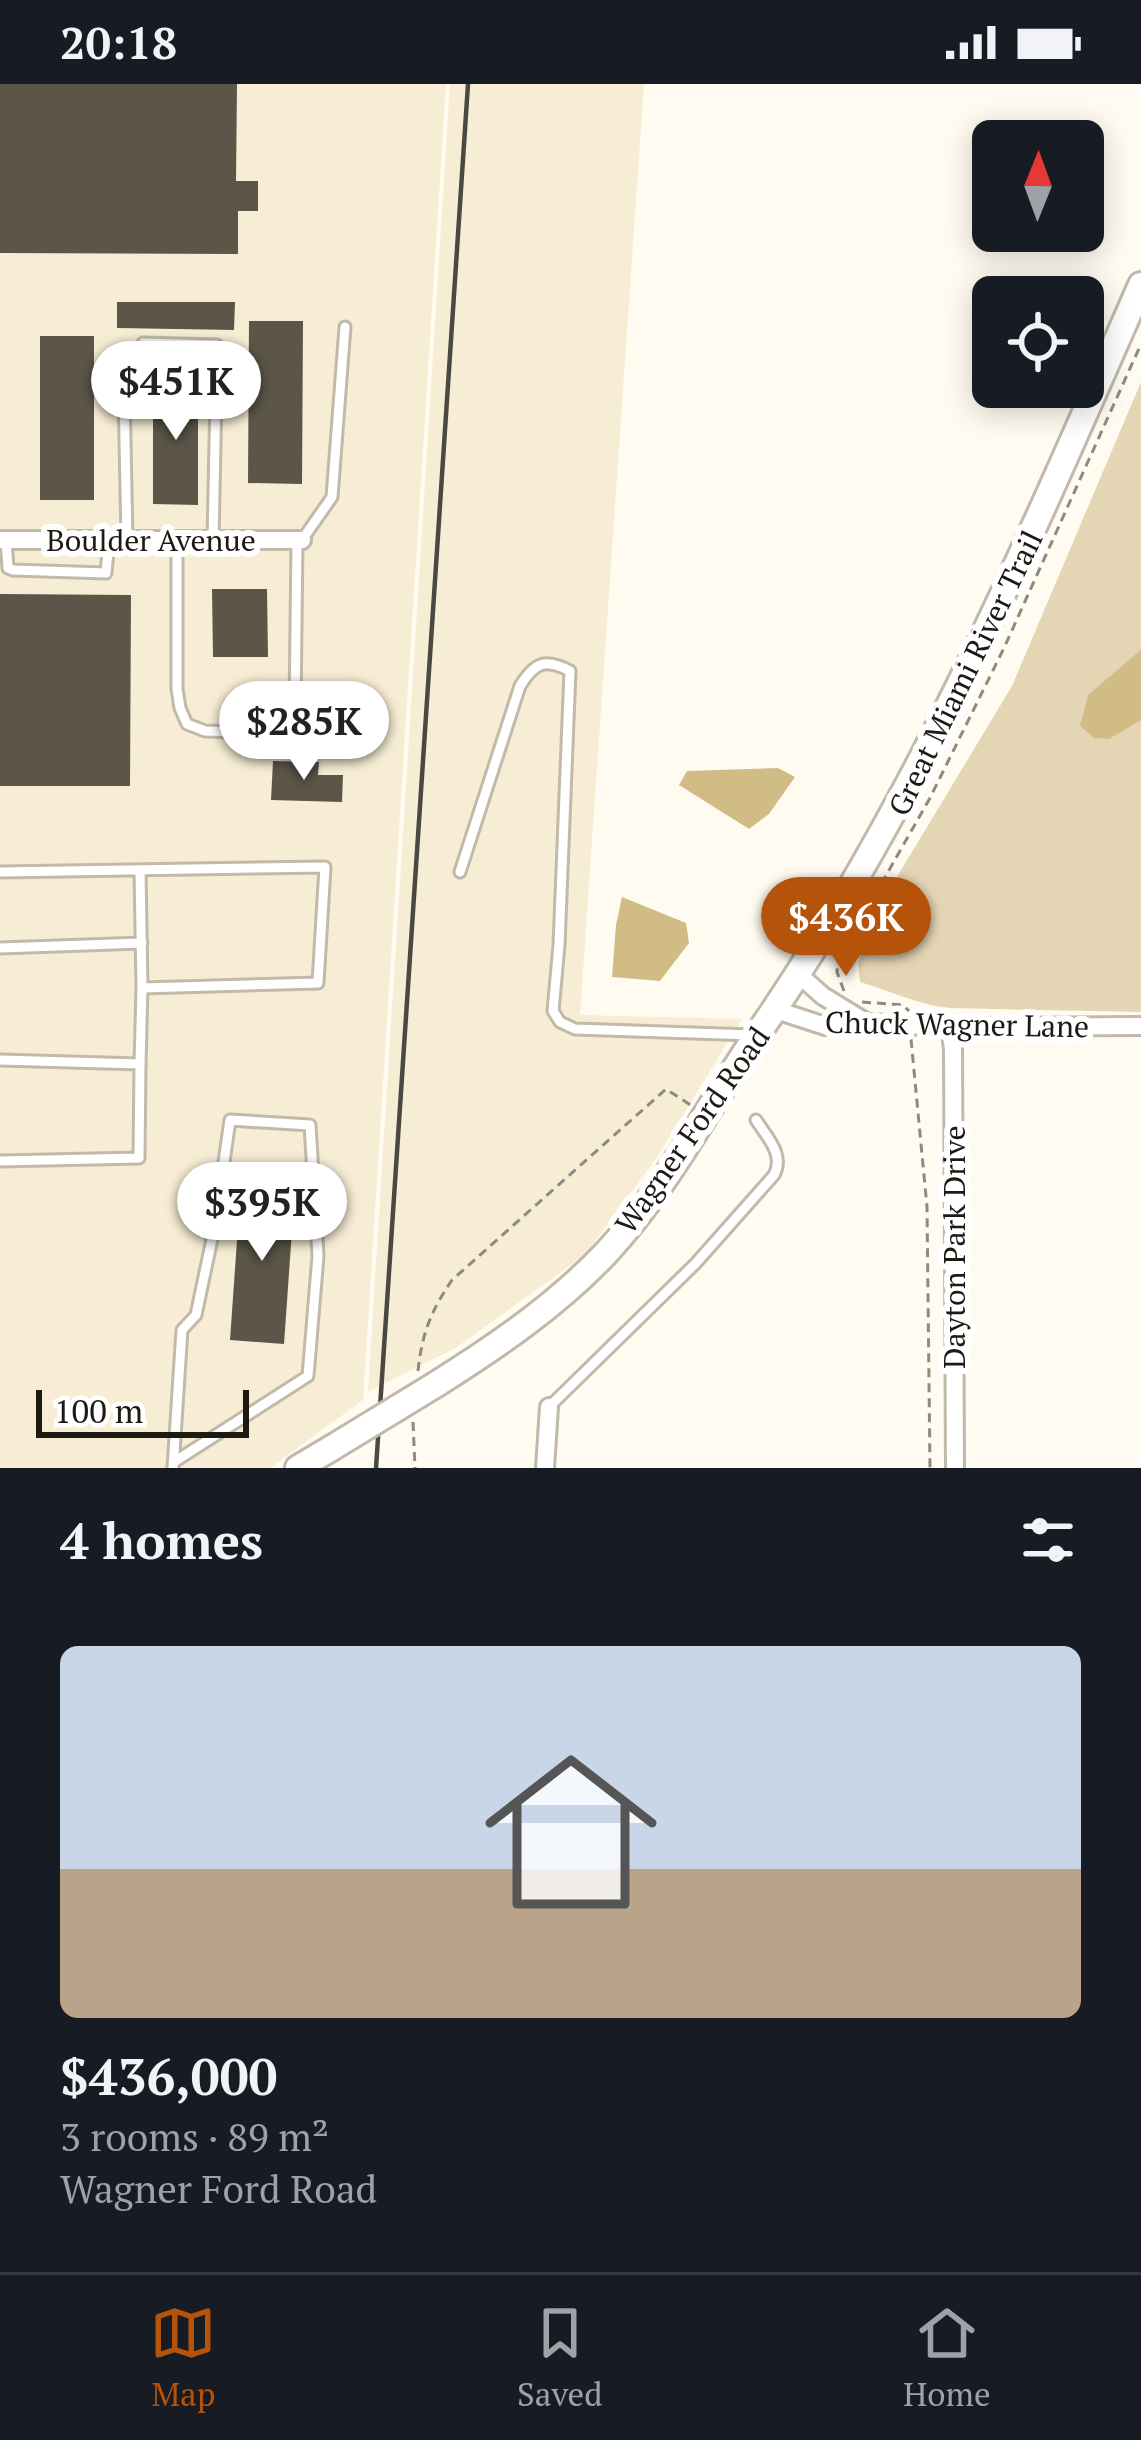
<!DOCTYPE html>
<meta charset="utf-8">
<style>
:root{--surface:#171b24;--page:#242831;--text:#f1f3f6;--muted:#9ea1a6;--line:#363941;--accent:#b45309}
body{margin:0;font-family:"PT Serif",serif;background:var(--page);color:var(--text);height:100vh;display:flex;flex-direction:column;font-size:45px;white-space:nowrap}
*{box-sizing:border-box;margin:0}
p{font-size:39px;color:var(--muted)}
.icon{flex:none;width:66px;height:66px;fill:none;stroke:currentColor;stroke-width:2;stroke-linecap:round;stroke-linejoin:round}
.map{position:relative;height:1384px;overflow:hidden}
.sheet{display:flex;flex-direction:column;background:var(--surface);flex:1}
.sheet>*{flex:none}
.needle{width:78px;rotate:1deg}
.fabs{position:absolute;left:972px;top:36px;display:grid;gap:24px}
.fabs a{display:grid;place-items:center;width:132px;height:132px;border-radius:18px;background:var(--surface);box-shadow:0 6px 30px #0003;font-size:60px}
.scale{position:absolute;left:36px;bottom:30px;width:213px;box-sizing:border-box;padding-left:12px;border:6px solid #1d1a14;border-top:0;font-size:33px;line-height:42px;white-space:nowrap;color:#1d1a14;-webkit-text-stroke:9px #fff;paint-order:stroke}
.price{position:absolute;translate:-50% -102px;padding:0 27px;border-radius:42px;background:#fff;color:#222;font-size:39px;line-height:78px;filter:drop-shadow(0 3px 6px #0008)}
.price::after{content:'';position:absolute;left:50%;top:72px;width:36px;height:27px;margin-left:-18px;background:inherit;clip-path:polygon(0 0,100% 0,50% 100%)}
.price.current{background:var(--accent);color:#fff}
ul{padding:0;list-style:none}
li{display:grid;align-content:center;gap:24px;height:636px;padding:0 60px}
li span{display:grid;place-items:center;height:372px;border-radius:18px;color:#555}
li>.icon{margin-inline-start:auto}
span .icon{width:216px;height:216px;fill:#fffc;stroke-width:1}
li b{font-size:51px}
h2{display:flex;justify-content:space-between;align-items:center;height:144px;padding:0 60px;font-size:51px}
.status{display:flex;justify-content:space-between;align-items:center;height:84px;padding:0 60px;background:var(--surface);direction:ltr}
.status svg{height:33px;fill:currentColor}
.dock{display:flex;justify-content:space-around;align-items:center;height:168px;border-top:3px solid var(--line);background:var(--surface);font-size:33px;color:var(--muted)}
.dock a{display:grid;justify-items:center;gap:6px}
.dock .current{color:var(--accent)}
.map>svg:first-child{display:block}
</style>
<div class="status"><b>20:18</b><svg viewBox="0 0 49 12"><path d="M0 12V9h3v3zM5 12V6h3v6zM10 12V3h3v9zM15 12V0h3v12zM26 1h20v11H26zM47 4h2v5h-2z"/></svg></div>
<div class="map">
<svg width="1141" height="1384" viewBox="0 0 1141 1384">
<rect width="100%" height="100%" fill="#fffbf0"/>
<g fill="#f7edd5">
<path d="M0 0H446L363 1316 270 1384H0Z"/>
<path d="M450 0H644L580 931 742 935 657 1073 586 1170 457 1263 368 1308Z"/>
</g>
<path fill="#e4d6b5" d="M1141 298V928L950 924C919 921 890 907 860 898L858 879 886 811 1012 602Z"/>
<g fill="#d2bc86">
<path d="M1141 566V636L1109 655 1094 654 1080 642 1088 611Z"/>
<path d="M778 684 795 693 769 730 749 745 679 701 687 687Z"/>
<path d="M622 813 686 839 689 859 660 897 612 893 616 841Z"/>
</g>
<g fill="#5c5648">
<path d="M0 0H237L236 97H258V127H238V170L0 169Z"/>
<path d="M117 218H235L234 246 117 244Z"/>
<path d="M249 237H303L302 400 248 399Z"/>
<rect x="40" y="252" width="54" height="164"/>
<path d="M153 297H198V421L153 420Z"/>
<path d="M212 505H267L268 573H213Z"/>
<path d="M0 510 131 511 130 702H0Z"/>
<path d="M273 677 319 678 318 691H343L342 718 271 716Z"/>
<path d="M241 1100 295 1104 284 1260 230 1256Z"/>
</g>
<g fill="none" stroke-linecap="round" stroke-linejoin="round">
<defs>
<g id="lane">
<path d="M6 456 8 484 13 486 106 489 109 457"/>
<path d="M302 456 332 413 345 243"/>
<path d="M127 457 124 305 138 282 143 259 217 261 213 457"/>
<path d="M177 457V605L180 624 187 640 205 647 274 649 289 640 295 625 297 458"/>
<path d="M0 788 325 783 318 899 142 904 140 786"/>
<path d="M460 788 520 602C535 578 545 574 570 587L559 861 553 927 560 938 575 945 752 951"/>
<path d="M0 864 142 859"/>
<path d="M0 976 140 980 139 1074 0 1077"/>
<path d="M140 980 142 904"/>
<path d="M549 1323 696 1179 774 1091C785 1071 767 1053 756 1036"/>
<path d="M173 1384 182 1246 196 1231 215 1141 230 1036 310 1041 318 1172 308 1292 174 1378"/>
</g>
<g id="street">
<path d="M0 456H302"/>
<path d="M797 889 823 912 867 939"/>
<path d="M776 926 825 942 867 939 950 943 1141 942"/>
<path d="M950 943 953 965 955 1384"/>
<path d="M545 1384 549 1323"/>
</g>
<g id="secondary">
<path d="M435 1301C497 1262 557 1221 607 1168 667 1103 707 1024 757 951 917 719 1028 459 1141 201"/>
<path d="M298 1384 330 1365"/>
</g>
</defs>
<use href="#lane" stroke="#c1baaa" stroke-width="15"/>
<use href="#street" stroke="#c1baaa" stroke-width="22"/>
<use href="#secondary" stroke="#c1baaa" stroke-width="30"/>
<g stroke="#8e8a82" stroke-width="3" stroke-dasharray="9 6" stroke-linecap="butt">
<path d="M844 907 837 888 838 876 930 714 1004 564 1141 260"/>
<path d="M862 918 903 921 909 927"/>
<path d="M911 955 927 1123 930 1384"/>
<path d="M418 1287C422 1249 431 1227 452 1196L666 1005 692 1022"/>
<path d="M413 1338 415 1384"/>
</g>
<use href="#lane" stroke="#fff" stroke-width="9"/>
<use href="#street" stroke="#fff" stroke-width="16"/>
<use href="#secondary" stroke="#fff" stroke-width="24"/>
<path stroke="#4b4841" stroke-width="4.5" d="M376 1384 468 0"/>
<defs>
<path id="secondary-bridge" d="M330 1365 435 1301"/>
</defs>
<use href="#secondary-bridge" stroke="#c1baaa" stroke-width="30" stroke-linecap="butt"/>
<use href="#secondary-bridge" stroke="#fff" stroke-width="24"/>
</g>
<g text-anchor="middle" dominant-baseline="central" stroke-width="12" stroke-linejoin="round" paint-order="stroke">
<g font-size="30" fill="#1d1a14" stroke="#fff">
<text x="151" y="456">Boulder Avenue</text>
<text transform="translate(965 589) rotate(-64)">Great Miami River Trail</text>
<text transform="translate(957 940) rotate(1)">Chuck Wagner Lane</text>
<text transform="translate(692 1046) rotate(-55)">Wagner Ford Road</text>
<text transform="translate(954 1163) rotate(-90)">Dayton Park Drive</text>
</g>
</g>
</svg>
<div class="fabs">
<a><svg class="needle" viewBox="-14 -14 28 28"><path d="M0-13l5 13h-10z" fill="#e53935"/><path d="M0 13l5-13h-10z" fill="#9ea1a6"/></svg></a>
<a><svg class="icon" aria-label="locate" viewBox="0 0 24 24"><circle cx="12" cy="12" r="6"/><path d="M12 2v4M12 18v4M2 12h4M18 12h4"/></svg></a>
</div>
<div class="scale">100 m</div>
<b class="price" style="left:176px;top:359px">$451K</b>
<b class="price" style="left:304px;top:699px">$285K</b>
<b class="price current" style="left:846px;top:895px">$436K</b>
<b class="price" style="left:262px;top:1180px">$395K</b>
</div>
<section class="sheet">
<h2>4 homes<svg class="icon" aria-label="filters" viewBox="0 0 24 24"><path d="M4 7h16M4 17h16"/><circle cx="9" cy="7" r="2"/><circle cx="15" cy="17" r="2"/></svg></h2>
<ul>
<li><span style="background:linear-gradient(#c9d6e8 60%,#b9a48a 0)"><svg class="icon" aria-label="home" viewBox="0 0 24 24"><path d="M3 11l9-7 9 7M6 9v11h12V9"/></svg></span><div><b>$436,000</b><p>3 rooms · 89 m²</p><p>Wagner Ford Road</p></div></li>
</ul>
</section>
<nav class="dock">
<a class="current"><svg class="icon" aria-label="map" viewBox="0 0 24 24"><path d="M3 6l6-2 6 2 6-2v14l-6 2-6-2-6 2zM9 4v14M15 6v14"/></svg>Map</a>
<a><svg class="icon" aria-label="saved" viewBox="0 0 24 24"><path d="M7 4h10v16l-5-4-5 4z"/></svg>Saved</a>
<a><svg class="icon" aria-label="home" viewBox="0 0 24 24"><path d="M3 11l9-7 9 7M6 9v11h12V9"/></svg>Home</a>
</nav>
